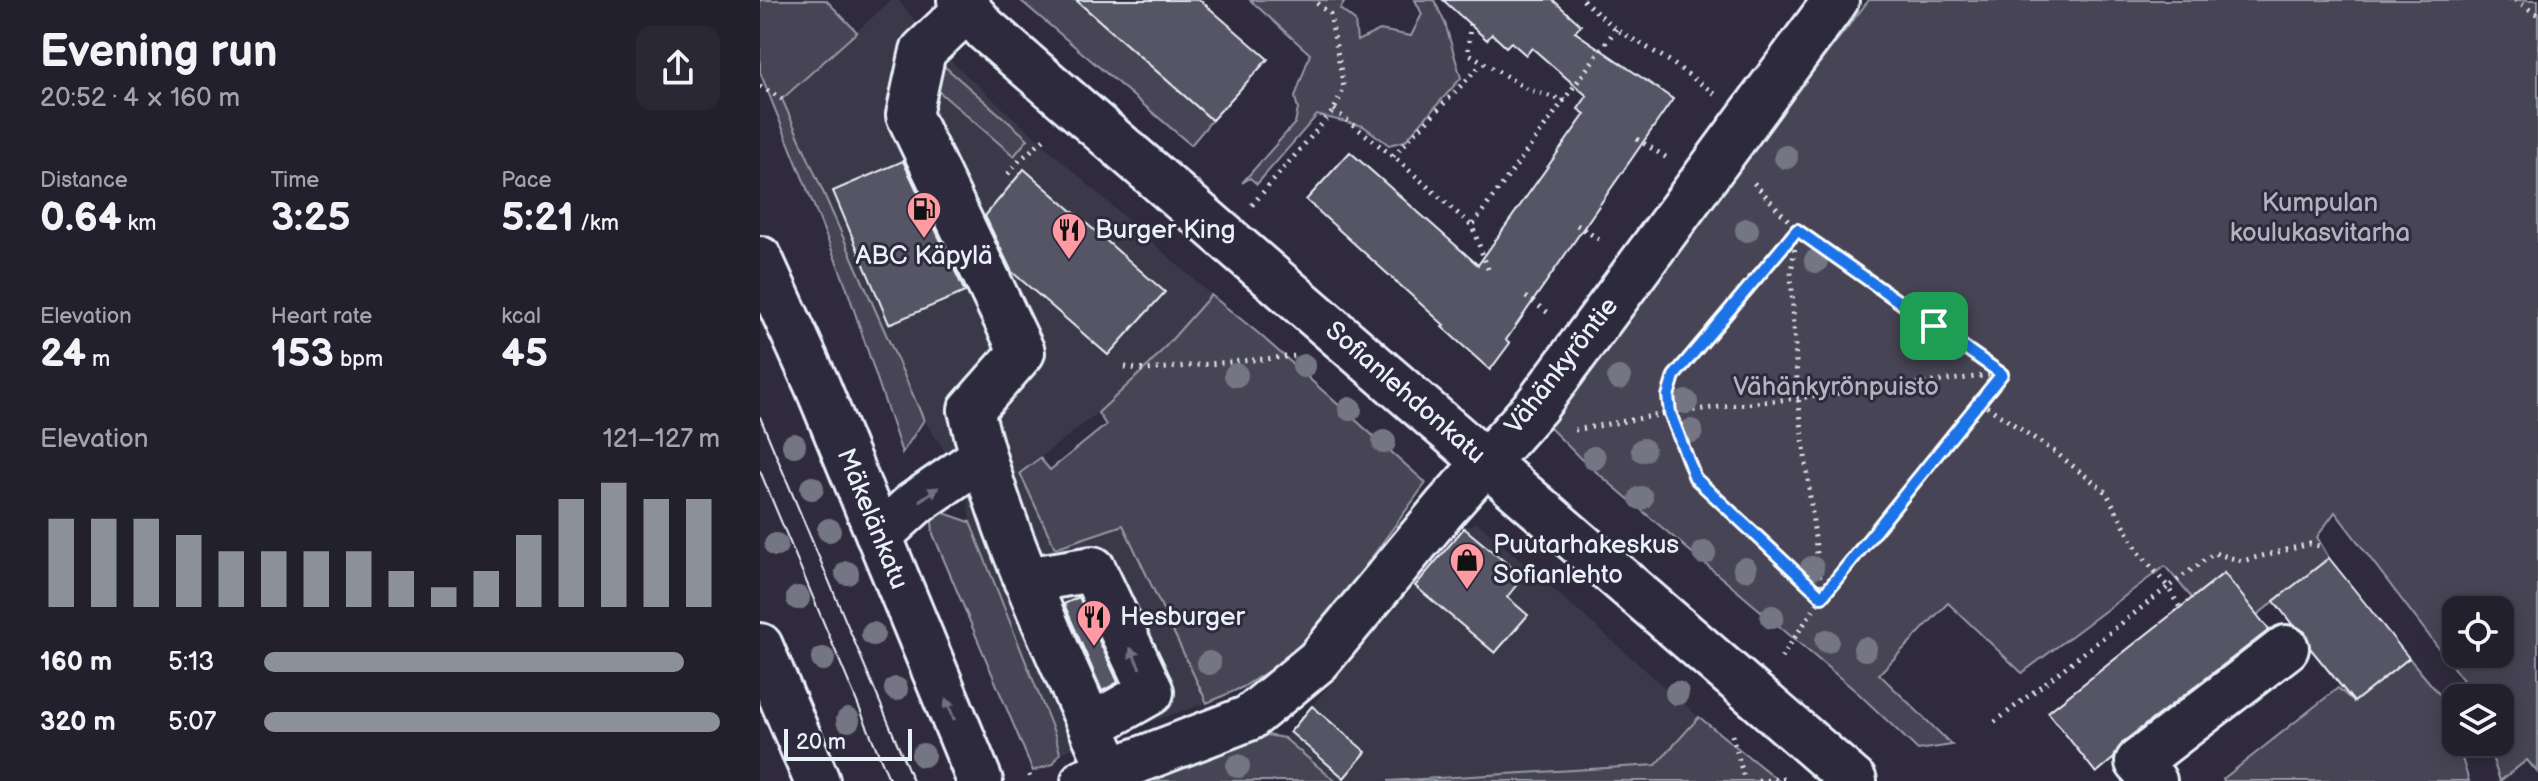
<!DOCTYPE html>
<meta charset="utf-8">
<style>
body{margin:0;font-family:"Balsamiq Sans",sans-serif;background:#2b2836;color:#f1f3f6;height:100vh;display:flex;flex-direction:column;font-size:30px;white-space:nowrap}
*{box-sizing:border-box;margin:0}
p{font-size:26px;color:#a3a3aa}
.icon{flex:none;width:44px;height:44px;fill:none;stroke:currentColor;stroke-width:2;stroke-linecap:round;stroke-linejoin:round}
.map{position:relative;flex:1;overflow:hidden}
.drawer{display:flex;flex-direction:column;background:#23202e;width:760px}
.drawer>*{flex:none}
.buttons{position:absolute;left:1682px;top:596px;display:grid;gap:16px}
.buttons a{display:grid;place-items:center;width:72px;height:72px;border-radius:16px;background:#23202e;box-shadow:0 4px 20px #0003,0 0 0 2px #403e4a;font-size:40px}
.scale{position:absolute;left:24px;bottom:20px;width:128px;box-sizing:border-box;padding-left:8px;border:4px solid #e8f1f8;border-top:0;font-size:22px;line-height:28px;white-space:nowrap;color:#e8f1f8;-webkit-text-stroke:6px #2f2a3d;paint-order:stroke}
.pin{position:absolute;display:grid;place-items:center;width:68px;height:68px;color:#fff;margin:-34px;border-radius:16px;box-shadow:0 4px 12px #0006}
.round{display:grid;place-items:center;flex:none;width:84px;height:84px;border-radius:16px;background:#2b2836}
.summary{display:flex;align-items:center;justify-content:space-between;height:136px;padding:0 40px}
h1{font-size:44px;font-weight:700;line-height:60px}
.metrics{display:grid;grid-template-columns:repeat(3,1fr);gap:12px;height:136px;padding:8px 40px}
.metrics div{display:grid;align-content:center}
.metrics b{font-size:40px;font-weight:700}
.metrics small{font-size:22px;font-weight:400}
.metrics p{font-size:22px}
.chart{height:224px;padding:16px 40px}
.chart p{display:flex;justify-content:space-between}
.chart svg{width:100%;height:144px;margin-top:8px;stroke:#8c9099;stroke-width:6}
ul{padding:0 40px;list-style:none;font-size:26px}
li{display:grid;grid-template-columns:128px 96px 1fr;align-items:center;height:60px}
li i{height:20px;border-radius:10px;background:#8c9099}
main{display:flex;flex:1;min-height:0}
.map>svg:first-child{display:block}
.built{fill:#3b3749}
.green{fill:#464455;stroke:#979aa6;stroke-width:2;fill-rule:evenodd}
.building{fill:#575565;stroke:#e8f1f8;stroke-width:2}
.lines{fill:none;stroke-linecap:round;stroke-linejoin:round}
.minor-casing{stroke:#e8f1f8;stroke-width:50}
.major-casing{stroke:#e8f1f8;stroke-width:50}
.path{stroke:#e8f1f8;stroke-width:5;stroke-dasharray:2 6;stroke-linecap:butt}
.minor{stroke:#2f2a3d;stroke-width:44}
.major{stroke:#2f2a3d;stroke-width:44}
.tram{stroke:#e8f1f8;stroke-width:2}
.tree{fill:#757684}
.oneway{fill:#70707e}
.route-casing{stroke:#fff;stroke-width:16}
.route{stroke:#1a73e8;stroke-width:10}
.labels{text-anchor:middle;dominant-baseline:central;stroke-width:6;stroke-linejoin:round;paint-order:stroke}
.park-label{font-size:26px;fill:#afb4bf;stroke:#2f2a3d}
.poi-label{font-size:26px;fill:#e8f1f8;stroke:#2f2a3d;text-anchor:start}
.street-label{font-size:26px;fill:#e8f1f8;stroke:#2f2a3d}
</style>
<main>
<section class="drawer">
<div class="summary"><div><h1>Evening run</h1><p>20:52 · 4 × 160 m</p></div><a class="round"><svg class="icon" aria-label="share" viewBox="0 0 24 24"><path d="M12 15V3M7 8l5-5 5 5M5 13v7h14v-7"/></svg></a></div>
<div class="metrics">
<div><p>Distance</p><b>0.64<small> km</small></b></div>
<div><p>Time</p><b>3:25</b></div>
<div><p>Pace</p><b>5:21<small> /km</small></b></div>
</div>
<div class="metrics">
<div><p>Elevation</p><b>24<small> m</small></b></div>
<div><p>Heart rate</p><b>153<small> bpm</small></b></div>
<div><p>kcal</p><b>45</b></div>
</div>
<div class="chart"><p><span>Elevation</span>121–127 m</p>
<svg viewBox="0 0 160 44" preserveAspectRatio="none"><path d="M5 44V17M15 44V17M25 44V17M35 44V22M45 44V27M55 44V27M65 44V27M75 44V27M85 44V33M95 44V38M105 44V33M115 44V22M125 44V11M135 44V6M145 44V11M155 44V11"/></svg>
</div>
<ul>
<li><b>160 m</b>5:13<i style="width:92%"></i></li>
<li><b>320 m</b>5:07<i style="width:100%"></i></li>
</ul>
</section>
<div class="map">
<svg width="1778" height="781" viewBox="0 0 1778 781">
<rect width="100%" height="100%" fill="#2f2a3d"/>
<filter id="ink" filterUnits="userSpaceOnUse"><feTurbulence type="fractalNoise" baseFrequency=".0125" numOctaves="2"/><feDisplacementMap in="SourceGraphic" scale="16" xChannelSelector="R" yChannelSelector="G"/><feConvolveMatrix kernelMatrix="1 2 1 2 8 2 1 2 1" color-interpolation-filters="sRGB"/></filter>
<g filter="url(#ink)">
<path class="built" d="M131,0h7l44,53 269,242 -60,68 -41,40 -89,70 102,52 84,178 -147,50 -90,-231 -5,-40 -41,-62 -142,-321z
M717,522l222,195 -43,48 -268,16h-53l-51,-43 180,-210z"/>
<path class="green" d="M0,0h66l31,32 -75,67 142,321 -22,33 -57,-170 -85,-211z
M260,0h56l136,120 -21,25z
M490,0h91l3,3 -4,6 15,12 2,20 23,-11 31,6 11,-22 -7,-14h19l11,23 16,55 -56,63 -16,4 -26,-19 -46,-11 -60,69 -7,-6 -8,5 53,-60 3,-14 -3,-12 15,-43z
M1109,0h669v773l-11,-13 -27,21 -13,-39h13v-44h-28l-4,-11 -133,-175 -18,25 12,21 -72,57 -33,-42 -32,25 -27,-32 -143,107 -74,-70 -69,71 73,71 -34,5 -60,-57 -277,-234 -35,-35 193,-258zM1696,610h44v44h-44z
M176,59l92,80 -14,17 -84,-72z
M451,295l47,38 168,150 -76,104 -60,70 -47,30 -36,16 -84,-178 -68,23 -35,-75 20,-15 10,12 56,-45 -8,-12 53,-50z
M175,510l35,12 85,213 5,18 -7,11 -20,7 -100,-237 -1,-13z
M1649,658l35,42 25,81h-245l-1,-2 115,-91 16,14z
M939,717l80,64h-391l268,-16z
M496,733l28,5 51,43h-181z"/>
<path class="building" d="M316,0h124l68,59 -56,61z
M683,0h110l28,25 -6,7 98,67 -167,241 4,3 -20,27 -48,-43 2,-2 -138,-125 44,-48 128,113 107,-151 -7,-5 9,-13 -55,-48 -6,7 -15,-13 -5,5 -14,-13 -5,6z
M143,161l62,131 -76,32 -56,-133z
M264,169l141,123 -57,63 -96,-83 -27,-56z
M704,528l59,49 -16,20 21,18 -33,38 -80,-67z
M1569,558l80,100 -55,44 -44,-54 -5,-16 -13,-8 -18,-23z
M1464,573l45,57 -146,112 -9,16 -18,15 -48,-61z
M319,597l39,85 -16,9 -38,-87z
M552,706l54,46 -22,26 -54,-46z"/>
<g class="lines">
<g class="minor-casing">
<path id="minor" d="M200,0l25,29 869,752
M206,10l-43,41 -14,64 113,237 -51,58c29,125 87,242 139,359
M119,536l35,-32 68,-47
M266,580l67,-11 58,123 -60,34
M324,781l165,-63 69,-57 127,-153 92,-103 299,-405
M1394,781l-16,-19 148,-114"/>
</g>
<g class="major-casing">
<path id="major" d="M0,259l57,126 163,396
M0,646l57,135"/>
</g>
<path class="path" d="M823,0l33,29 52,31 47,34
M1755,0l23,15
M710,24l-2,29 59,36 38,12
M0,86l22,13
M574,110l59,46 79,70
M877,139l30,19
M633,156l89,-92
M248,174l11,-13 26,-23
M994,183l43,47 205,144 -180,223 -43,64
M492,205l82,-95 10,-22 -14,-74 -17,-14
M817,225l26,17
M1037,230l-123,146 -6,20 2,17 25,65 127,119
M1037,233l-6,40 7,124 24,199
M728,269l-16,-43 144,-197
M766,297l25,18
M365,367l20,3 151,-14
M1220,402l75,50 51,40 32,59 30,36 46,-34 28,8 68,-17 14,3
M815,430l95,-17 331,-39
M1235,722l173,-135 12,21
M972,735l13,46
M269,775l2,6
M998,781l27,-2"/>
<use href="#minor" class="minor"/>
<use href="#major" class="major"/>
<path class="tram" d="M0,417l153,364
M0,471l130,310"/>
</g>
<g class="tree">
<circle cx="1026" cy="157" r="12"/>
<circle cx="987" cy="230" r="12"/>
<circle cx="1056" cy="261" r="12"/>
<circle cx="544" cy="366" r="12"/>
<circle cx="476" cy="375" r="12"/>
<circle cx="859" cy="378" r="12"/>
<circle cx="926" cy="402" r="12"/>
<circle cx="590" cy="409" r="12"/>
<circle cx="931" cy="431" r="12"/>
<circle cx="624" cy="442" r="12"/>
<circle cx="34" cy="445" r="12"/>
<circle cx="883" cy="450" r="12"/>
<circle cx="834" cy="458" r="12"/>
<circle cx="52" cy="488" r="12"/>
<circle cx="881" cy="498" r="12"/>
<circle cx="69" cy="530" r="12"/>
<circle cx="16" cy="545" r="12"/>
<circle cx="944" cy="553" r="12"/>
<circle cx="1052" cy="568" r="12"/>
<circle cx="985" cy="569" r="12"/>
<circle cx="87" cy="573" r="12"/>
<circle cx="38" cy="598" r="12"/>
<circle cx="1012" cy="617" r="12"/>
<circle cx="113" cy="634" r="12"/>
<circle cx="1067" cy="641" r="12"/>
<circle cx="1105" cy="649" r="12"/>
<circle cx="63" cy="659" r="12"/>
<circle cx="449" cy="663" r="12"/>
<circle cx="136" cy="689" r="12"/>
<circle cx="917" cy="693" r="12"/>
<circle cx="88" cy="720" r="12"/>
<circle cx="163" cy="755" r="12"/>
<circle cx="478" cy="766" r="12"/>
</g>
<defs><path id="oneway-solid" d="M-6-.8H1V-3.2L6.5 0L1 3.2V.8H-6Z" transform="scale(2)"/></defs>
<g class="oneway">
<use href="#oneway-solid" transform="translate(169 494) rotate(-35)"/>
<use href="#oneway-solid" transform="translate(375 658) rotate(-115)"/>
<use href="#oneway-solid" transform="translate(190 709) rotate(-112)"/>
</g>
</g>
<g class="lines" filter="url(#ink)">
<g class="route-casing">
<path id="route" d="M1037,230l205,144 -180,223 -127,-119 -25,-65 -2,-17 6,-20z"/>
</g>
<use href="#route" class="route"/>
</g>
<defs>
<g id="fuel-pin" transform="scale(1.8)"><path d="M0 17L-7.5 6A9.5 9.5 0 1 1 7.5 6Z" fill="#ff9aa2" stroke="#2f2a3d"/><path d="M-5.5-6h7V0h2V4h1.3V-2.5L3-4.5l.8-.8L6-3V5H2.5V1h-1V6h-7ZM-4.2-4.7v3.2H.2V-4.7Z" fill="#111"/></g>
<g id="restaurant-pin" transform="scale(1.8)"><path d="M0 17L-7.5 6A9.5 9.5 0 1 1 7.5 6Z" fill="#ff9aa2" stroke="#2f2a3d"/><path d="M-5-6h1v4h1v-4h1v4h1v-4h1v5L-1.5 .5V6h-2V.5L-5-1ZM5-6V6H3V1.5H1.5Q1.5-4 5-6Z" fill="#111"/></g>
<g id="shop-pin" transform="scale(1.8)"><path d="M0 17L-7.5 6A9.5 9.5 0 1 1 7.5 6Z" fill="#ff9aa2" stroke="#2f2a3d"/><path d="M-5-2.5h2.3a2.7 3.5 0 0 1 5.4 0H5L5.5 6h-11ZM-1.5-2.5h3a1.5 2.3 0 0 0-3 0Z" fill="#111"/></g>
</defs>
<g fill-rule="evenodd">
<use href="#fuel-pin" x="164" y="209"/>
<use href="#restaurant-pin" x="309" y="230"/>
<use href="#shop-pin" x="707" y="560"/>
<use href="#restaurant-pin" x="334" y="617"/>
</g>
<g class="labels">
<g class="park-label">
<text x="1560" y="203">Kumpulan<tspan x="1560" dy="30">koulukasvitarha</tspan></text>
<text x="1076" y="387">Vähänkyrönpuisto</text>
</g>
<g class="poi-label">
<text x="335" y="230">Burger King</text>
<text x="164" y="256" text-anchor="middle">ABC Käpylä</text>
<text x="733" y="545">Puutarhakeskus<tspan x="733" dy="30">Sofianlehto</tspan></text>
<text x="360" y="617">Hesburger</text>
</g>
<g class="street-label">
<text transform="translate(802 366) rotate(-52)">Vähänkyröntie</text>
<text transform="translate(645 393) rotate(41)">Sofianlehdonkatu</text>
<text transform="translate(112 519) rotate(68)">Mäkelänkatu</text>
</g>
</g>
</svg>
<div class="buttons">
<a><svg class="icon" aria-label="locate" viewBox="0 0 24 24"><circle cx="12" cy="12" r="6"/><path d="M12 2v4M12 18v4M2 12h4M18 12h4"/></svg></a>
<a><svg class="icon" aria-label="layers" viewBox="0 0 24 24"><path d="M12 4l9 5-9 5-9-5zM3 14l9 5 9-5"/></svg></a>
</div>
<div class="scale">20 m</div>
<div class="pin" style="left:1174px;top:326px;background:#1e9e55"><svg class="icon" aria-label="arrive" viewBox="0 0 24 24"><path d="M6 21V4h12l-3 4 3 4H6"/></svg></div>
</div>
</main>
